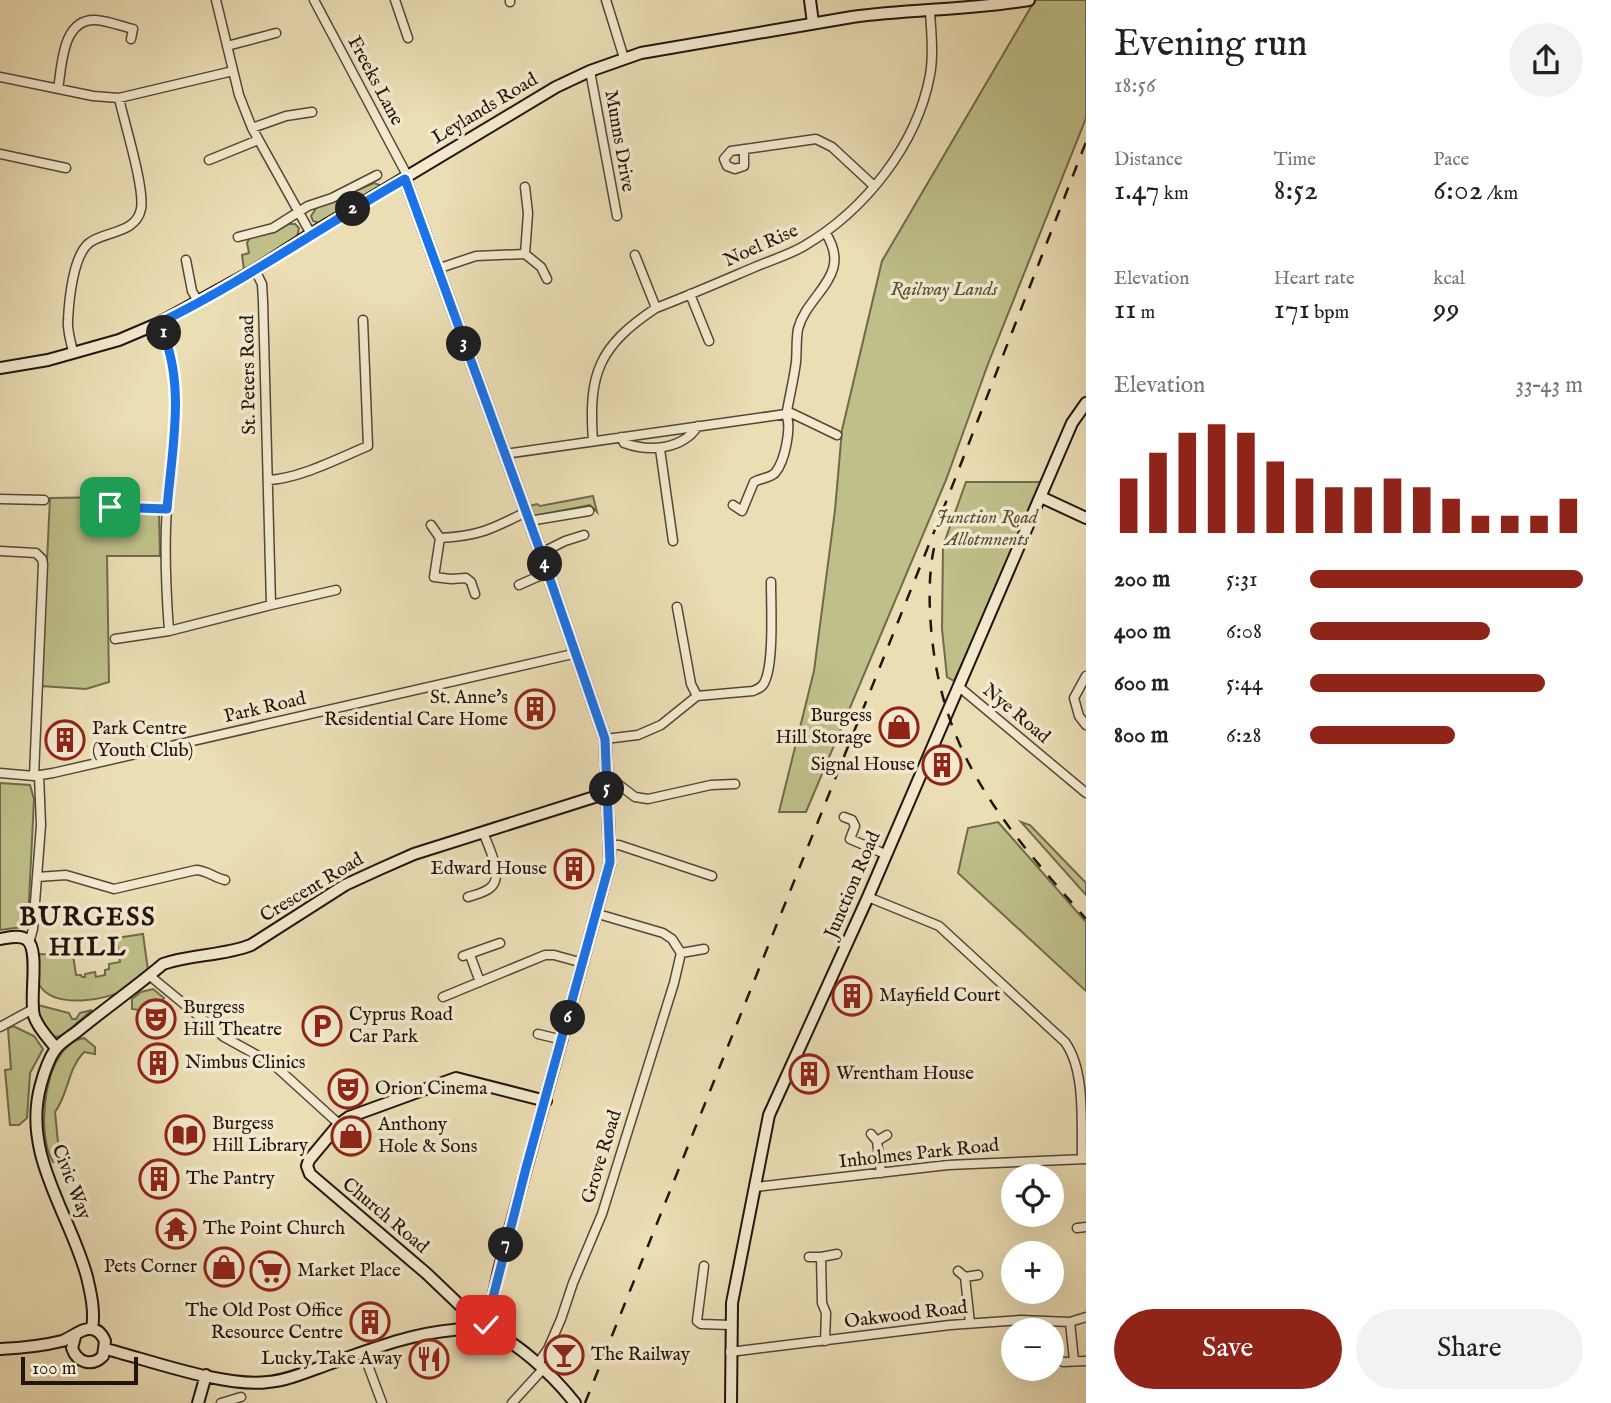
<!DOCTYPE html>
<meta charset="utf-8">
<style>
body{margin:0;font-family:"IM FELL English",serif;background:#f2f2f2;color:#222;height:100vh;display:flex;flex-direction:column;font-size:26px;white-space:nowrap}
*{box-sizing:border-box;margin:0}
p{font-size:23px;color:#767676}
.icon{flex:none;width:38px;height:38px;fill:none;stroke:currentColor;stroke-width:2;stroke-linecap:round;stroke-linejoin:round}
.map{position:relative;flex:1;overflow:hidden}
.side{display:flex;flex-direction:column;background:#fff;width:525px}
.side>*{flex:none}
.tools{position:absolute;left:1001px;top:1164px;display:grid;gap:14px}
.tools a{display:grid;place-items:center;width:63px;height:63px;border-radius:50%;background:#fff;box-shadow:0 7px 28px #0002;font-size:35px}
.scale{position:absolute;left:21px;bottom:18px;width:117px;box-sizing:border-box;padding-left:7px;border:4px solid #22150e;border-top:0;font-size:19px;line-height:24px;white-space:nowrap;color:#22150e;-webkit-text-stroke:5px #f2e9ce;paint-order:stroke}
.pin{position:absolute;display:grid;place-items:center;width:60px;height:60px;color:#fff;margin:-30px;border-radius:14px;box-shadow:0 4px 10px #0006}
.km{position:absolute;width:35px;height:35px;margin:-18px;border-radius:50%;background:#222;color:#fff;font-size:19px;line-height:35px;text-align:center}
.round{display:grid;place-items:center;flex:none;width:74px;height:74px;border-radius:37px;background:#f2f2f2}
.summary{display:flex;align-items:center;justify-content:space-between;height:119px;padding:0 28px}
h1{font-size:38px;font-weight:600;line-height:52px}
.stats{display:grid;grid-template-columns:repeat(3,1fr);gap:10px;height:119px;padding:7px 28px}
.stats div{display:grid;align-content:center}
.stats b{font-size:30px;font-weight:600}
.stats small{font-size:19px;font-weight:400}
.stats p{font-size:19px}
.chart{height:196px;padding:14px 28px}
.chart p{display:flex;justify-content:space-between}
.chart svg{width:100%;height:126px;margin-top:7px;stroke:#8f2418;stroke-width:6}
.cta{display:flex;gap:14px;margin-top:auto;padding:14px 28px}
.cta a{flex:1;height:80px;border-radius:42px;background:#8f2418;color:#fff;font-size:28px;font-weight:600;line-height:80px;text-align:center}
.cta a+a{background:#f2f2f2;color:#222}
ul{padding:0 28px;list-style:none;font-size:23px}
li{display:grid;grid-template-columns:112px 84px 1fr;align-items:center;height:52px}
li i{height:18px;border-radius:9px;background:#8f2418}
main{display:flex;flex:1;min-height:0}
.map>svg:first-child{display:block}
.green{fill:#bebf89;stroke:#706a4c;stroke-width:2}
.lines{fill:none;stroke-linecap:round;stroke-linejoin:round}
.street-casing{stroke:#544738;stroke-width:11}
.secondary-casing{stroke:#22150e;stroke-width:14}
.street{stroke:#f2e9ce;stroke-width:8}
.secondary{stroke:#f2e9ce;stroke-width:10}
.rail{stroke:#22150e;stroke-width:2.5;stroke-dasharray:12 12;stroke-linecap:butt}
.route-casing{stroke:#fff;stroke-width:14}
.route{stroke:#1a73e8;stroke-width:9}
.labels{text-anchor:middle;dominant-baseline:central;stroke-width:7;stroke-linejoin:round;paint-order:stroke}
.street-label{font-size:19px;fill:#22150e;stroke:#f2e9ce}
.park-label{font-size:19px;font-style:italic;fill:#595039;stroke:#f2e9ce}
.poi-label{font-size:19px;fill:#22150e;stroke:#f2e9ce;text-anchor:start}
.district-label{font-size:26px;font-weight:bold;letter-spacing:2px;fill:#22150e;stroke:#f2e9ce}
</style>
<main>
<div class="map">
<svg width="1086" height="1403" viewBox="0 0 1086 1403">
<rect width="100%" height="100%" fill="#ebddb4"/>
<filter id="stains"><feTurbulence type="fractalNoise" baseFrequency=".00286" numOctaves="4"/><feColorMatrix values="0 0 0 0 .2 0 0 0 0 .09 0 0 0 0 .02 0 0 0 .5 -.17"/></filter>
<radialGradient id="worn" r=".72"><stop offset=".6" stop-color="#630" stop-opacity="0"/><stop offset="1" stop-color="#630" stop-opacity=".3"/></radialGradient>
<path class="green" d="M1035,0h51v118l-98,246 -42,116 -140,332h-27l35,-141 21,-161 7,-80 40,-169z
M374,183l8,3 -63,37 -6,-2 -2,-5 6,-9z
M289,224h6l4,4 -2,9 -53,33 -2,-15 7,-2 -2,-10 3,-6 25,-5z
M966,482h77l-14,37 -75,162 -7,-4 -5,-48 1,-83z
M593,496l4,16 -7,-7 -56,11 -4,-10 7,-2 3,2z
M110,497l1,16 48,1 1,42h-53l2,126 -23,7 -45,-3 9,-188z
M0,783l30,2 4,14 -6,122 -6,6 -22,3z
M998,822l88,100v69l-128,-118 10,-45z
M1021,822l9,3 56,58v12z
M143,934l5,36c-7,6 -14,13 -21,18 -19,13 -72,21 -87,-2 -6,-8 -2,-23 -2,-32l35,1 3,20h5l1,2h3v-3l10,-2 1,5 9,-2v-5l4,-1v-5l11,-2 -4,-24z
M153,989l11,9 -13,14 -19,-3v-10l9,-7z
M38,1005l31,8 3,6h4l4,-6 12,-3 -30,26 -10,1 -12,-16z
M13,1026l21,10 9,13 -13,24 -3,45 -8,7h-9l-5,-55 6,-1 -3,-40z
M84,1038l11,9v7l-11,-2c-17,18 -15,41 -29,60l4,40 -2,9 -4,1c-18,-29 -9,-118 31,-124z"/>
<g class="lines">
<g class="street-casing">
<path id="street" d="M216,0l23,95 13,33 59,106
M314,0l94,177
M395,0l13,38
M510,0v2
M606,0l18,58
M227,46l49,-13
M590,71l27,145
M0,77l93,19 26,2 114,-27
M58,89c4,-23 4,-71 38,-69 12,1 25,6 37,9l-2,10
M252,128l34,-12 26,-4
M744,149v17l-9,3 -8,-3 -3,-7 7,-8 85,-12 16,8 42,39
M0,154l66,14
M209,160l49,-20
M525,187l3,26 -3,41
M238,237l35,-9 35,-22 24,-8 45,-23
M635,255l21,53
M186,260l6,31 7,12
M437,269l39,-13 49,-2 16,13 6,12
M255,270l7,14 1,17 8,304 65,-15
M690,294l19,47
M159,323c28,60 11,122 8,185 -3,41 -1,82 2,123
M73,352c-2,-10 -6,-21 -5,-32 1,-20 5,-64 21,-77 15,-12 47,-9 52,-34 4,-21 -17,-87 -22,-111
M787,411c3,-17 7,-33 9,-49 1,-10 0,-22 2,-33 10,-37 56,-53 27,-97
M787,411l50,24
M621,437l3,6c25,9 58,7 74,-17
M593,441c-5,-68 6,-95 63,-133 34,-13 66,-27 99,-41 16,-7 34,-12 49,-21 61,-36 113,-101 126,-171 4,-21 1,-44 0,-64
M660,449l13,92
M505,454l281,-40 1,-3
M268,480c31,-1 71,-22 100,-34l-5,-126
M0,499l44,1
M733,505l9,6 12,-29c7,-4 16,-4 21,-9 10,-12 17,-46 11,-59
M110,507l57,2
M529,521l60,-10
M431,525l9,13
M0,551l36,2 6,6 1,5 -9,212
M541,553l24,-12 19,-6
M533,565l4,12 11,-4
M519,585l18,-8
M475,594l-4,-12 -5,-4 -15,1 -17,-2 6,-39c39,-2 52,-9 86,-26
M677,607l14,77 6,12
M115,639l54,-8 102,-26
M1086,676l-12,22 5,18 7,9
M958,686l128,107
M605,739l33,-4 23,-10 36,-29 56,-5c5,-2 10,-4 12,-10 9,-19 6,-76 6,-99
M0,773l34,3 19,-3 524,-120
M606,781l12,3 17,13 13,2 63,-14 24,-1
M844,817l8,3 3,6 -5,13 35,15
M609,845h10l93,31
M37,877l29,-2 48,14 82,-19c10,0 19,8 29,10
M468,897c6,-2 16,-4 22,-9 15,-11 -2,-42 -7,-56
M868,897l71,29 126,116c21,29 16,82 17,117
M29,943l4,-14 8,-104 -2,-50
M681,953l23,-4
M470,955l10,27
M463,956l37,-13
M150,976l74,61 49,27 66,60
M443,997l102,-42h9l29,8
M0,1027l33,-18
M538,1034l25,6
M871,1134l6,7 4,32
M877,1141l10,-6
M756,1187l192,-22 138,-6
M1077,1228l9,-1
M809,1257h12l16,-3
M821,1257l1,46 4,10 -1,28
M704,1266l-7,55 4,3 29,1
M958,1271l7,6 5,46
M965,1277l13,-2
M1070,1322l4,39
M363,1352l19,51
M730,1352l220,-27 71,-5 49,2 16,-5
M1063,1362l22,-1
M538,1363l10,-14 13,-30 12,-36 29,-69 72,-231 7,-30 -9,-14 -9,-6 -65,-19
M221,1403l20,-6
M512,1403l31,-34"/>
</g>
<g class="secondary-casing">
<path id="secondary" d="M810,0l3,23
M405,179l136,374 64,186 5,123 -84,307 -27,101 -11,52 -7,7
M0,368l48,-8 71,-20 40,-17 96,-53 56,-36 245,-147 34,-16 51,-18 211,-36c59,-8 118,-7 177,-17
M1041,497l45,21
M0,939c8,-1 20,-5 27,1 13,10 2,58 7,76 4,12 14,22 22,32
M92,1329c3,-18 -1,-35 -5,-52 -17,-64 -66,-123 -46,-193 3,-11 7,-24 14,-34 5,-8 17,-14 24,-20 28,-23 57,-43 84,-66 29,-10 60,-8 88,-19l94,-60 35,-16 34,-15 193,-61
M481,1329l-12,-15 -43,-41 -116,-99 -3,-8 2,-6 30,-36 10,-7 107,-39 90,23
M0,1349c21,-1 42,-3 62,-8 9,-3 17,-11 26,-12 9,-1 14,5 17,12l-2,15c-11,11 -26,7 -31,-8l3,-11
M106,1349c43,11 120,39 162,33 21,-2 41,-11 61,-18 41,-14 80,-30 124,-34 8,-1 18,-3 26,-1 32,4 77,50 96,74
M198,1403l8,-28
M731,1403l1,-100 37,-188 99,-218 204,-474 14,-20"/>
</g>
<use href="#street" class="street"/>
<use href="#secondary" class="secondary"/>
<path class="rail" d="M934,548c-6,28 -5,61 -2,90 13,123 76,192 154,281
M585,1403l363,-906 138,-355"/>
</g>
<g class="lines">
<g class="route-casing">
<path id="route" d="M110,507l57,2c5,-63 20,-127 -8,-186 86,-42 163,-97 246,-144l136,374 64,186 5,123 -84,306 -40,157"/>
</g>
<use href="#route" class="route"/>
</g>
<defs>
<g id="building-ring" transform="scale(2.0125)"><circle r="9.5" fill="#f2e9ce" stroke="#8f2418" stroke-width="1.5"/><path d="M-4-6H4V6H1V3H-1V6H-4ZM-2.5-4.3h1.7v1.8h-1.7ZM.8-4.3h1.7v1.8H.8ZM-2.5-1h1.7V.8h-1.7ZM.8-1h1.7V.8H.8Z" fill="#8f2418"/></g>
<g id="shop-ring" transform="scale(2.0125)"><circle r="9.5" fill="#f2e9ce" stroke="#8f2418" stroke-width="1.5"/><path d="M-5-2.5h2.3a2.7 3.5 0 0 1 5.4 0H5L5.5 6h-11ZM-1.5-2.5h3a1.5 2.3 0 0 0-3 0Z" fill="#8f2418"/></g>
<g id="theatre-ring" transform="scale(2.0125)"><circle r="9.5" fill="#f2e9ce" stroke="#8f2418" stroke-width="1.5"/><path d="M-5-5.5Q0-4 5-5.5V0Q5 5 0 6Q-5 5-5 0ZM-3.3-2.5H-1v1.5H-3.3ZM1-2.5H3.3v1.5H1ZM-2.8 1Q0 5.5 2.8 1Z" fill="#8f2418"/></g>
<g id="parking-ring" transform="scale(2.0125)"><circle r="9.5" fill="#f2e9ce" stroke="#8f2418" stroke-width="1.5"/><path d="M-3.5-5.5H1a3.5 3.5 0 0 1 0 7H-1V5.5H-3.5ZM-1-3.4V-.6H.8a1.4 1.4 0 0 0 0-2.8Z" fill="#8f2418"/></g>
<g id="library-ring" transform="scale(2.0125)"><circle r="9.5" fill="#f2e9ce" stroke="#8f2418" stroke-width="1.5"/><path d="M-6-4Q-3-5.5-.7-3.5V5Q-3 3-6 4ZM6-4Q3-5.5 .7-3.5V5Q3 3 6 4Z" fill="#8f2418"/></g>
<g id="temple-ring" transform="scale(2.0125)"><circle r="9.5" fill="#f2e9ce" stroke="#8f2418" stroke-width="1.5"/><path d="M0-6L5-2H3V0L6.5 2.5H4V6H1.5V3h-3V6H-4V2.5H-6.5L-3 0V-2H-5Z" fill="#8f2418"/></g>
<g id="supermarket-ring" transform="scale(2.0125)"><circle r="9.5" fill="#f2e9ce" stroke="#8f2418" stroke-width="1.5"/><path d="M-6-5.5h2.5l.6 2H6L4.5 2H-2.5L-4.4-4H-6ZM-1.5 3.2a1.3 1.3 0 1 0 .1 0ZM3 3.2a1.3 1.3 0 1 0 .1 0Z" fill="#8f2418"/></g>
<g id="bar-ring" transform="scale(2.0125)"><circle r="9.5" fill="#f2e9ce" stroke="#8f2418" stroke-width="1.5"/><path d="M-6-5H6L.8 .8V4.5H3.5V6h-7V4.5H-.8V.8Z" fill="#8f2418"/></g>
<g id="restaurant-ring" transform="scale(2.0125)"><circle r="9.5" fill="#f2e9ce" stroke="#8f2418" stroke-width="1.5"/><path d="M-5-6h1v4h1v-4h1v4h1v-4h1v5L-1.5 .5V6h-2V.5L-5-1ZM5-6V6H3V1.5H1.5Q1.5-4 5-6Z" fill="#8f2418"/></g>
</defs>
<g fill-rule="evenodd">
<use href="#building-ring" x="535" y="709"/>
<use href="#shop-ring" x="899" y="727"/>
<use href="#building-ring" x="65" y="740"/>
<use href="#building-ring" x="942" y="765"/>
<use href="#building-ring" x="574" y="869"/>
<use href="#building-ring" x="852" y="996"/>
<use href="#theatre-ring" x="156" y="1019"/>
<use href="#parking-ring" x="322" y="1026"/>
<use href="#building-ring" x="158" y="1063"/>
<use href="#building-ring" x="809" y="1074"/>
<use href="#theatre-ring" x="348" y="1089"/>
<use href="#library-ring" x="185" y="1135"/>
<use href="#shop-ring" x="351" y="1136"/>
<use href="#building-ring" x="159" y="1179"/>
<use href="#temple-ring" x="176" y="1229"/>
<use href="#shop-ring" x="224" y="1267"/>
<use href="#supermarket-ring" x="270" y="1271"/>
<use href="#building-ring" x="370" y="1322"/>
<use href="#bar-ring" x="564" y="1355"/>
<use href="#restaurant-ring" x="429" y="1359"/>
</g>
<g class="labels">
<g class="street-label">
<text transform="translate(375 81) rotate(62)">Freeks Lane</text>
<text transform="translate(485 109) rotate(-31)">Leylands Road</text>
<text transform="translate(619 141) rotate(80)">Munns Drive</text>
<text transform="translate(761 246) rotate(-24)">Noel Rise</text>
<text transform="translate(249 375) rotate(-91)">St. Peters Road</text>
<text transform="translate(265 708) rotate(-13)">Park Road</text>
<text transform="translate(1016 714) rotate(40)">Nye Road</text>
<text transform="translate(853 885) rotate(-67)">Junction Road</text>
<text transform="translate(312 888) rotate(-31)">Crescent Road</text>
<text transform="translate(919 1154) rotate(-6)">Inholmes Park Road</text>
<text transform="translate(602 1157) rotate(-73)">Grove Road</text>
<text transform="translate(71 1182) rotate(69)">Civic Way</text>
<text transform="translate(385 1216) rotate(40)">Church Road</text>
<text transform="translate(906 1315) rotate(-7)">Oakwood Road</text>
</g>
<g class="park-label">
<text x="944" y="290">Railway Lands</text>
<text x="987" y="518">Junction Road<tspan x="987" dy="22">Allotmnents</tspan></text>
</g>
<g class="poi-label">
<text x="508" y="698" text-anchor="end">St. Anne's<tspan x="508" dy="22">Residential Care Home</tspan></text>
<text x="872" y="716" text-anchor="end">Burgess<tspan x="872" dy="22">Hill Storage</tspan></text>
<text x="92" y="729">Park Centre<tspan x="92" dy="22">(Youth Club)</tspan></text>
<text x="915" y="765" text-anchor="end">Signal House</text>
<text x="547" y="869" text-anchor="end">Edward House</text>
<text x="879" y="996">Mayfield Court</text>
<text x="183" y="1008">Burgess<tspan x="183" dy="22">Hill Theatre</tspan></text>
<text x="349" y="1015">Cyprus Road<tspan x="349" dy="22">Car Park</tspan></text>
<text x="185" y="1063">Nimbus Clinics</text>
<text x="836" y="1074">Wrentham House</text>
<text x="375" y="1089">Orion Cinema</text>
<text x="212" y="1124">Burgess<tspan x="212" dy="22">Hill Library</tspan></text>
<text x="378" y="1125">Anthony<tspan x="378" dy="22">Hole &amp; Sons</tspan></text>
<text x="186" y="1179">The Pantry</text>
<text x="203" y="1229">The Point Church</text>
<text x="197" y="1267" text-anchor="end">Pets Corner</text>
<text x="297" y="1271">Market Place</text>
<text x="343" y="1311" text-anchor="end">The Old Post Office<tspan x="343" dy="22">Resource Centre</tspan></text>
<text x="591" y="1355">The Railway</text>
<text x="402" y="1359" text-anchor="end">Lucky Take Away</text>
</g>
<g class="district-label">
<text x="88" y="917">BURGESS<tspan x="88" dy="30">HILL</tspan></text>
</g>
</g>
<rect width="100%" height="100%" filter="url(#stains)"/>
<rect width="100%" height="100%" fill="url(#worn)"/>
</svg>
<div class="tools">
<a><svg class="icon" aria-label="locate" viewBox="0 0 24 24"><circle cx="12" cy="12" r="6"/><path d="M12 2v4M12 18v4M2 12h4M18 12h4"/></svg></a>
<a>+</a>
<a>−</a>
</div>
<div class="scale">100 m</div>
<div class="pin" style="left:110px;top:507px;background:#1e9e55"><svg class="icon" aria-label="arrive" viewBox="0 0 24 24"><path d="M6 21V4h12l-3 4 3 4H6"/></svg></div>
<div class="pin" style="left:486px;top:1325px;background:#d93025"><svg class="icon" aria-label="check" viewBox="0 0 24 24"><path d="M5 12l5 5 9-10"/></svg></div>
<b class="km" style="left:164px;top:333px">1</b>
<b class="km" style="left:353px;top:209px">2</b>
<b class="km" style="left:464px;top:344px">3</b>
<b class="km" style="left:545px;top:564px">4</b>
<b class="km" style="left:607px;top:789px">5</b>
<b class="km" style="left:568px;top:1018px">6</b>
<b class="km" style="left:506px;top:1245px">7</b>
</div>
<section class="side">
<div class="summary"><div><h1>Evening run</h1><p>18:56</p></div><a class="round"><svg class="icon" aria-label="share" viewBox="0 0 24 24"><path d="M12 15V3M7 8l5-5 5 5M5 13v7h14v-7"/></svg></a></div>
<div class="stats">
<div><p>Distance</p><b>1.47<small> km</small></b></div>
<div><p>Time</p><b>8:52</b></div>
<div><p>Pace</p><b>6:02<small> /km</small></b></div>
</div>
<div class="stats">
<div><p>Elevation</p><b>11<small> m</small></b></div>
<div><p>Heart rate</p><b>171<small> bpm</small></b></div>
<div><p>kcal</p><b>99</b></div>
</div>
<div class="chart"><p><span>Elevation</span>33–43 m</p>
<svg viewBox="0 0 160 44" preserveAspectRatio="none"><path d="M5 44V25M15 44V16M25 44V9M35 44V6M45 44V9M55 44V19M65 44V25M75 44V28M85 44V28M95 44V25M105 44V28M115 44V32M125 44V38M135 44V38M145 44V38M155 44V32"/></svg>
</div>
<ul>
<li><b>200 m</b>5:31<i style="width:100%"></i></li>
<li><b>400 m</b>6:08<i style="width:66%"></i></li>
<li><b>600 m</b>5:44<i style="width:86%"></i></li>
<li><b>800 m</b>6:28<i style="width:53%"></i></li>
</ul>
<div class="cta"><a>Save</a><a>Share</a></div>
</section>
</main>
